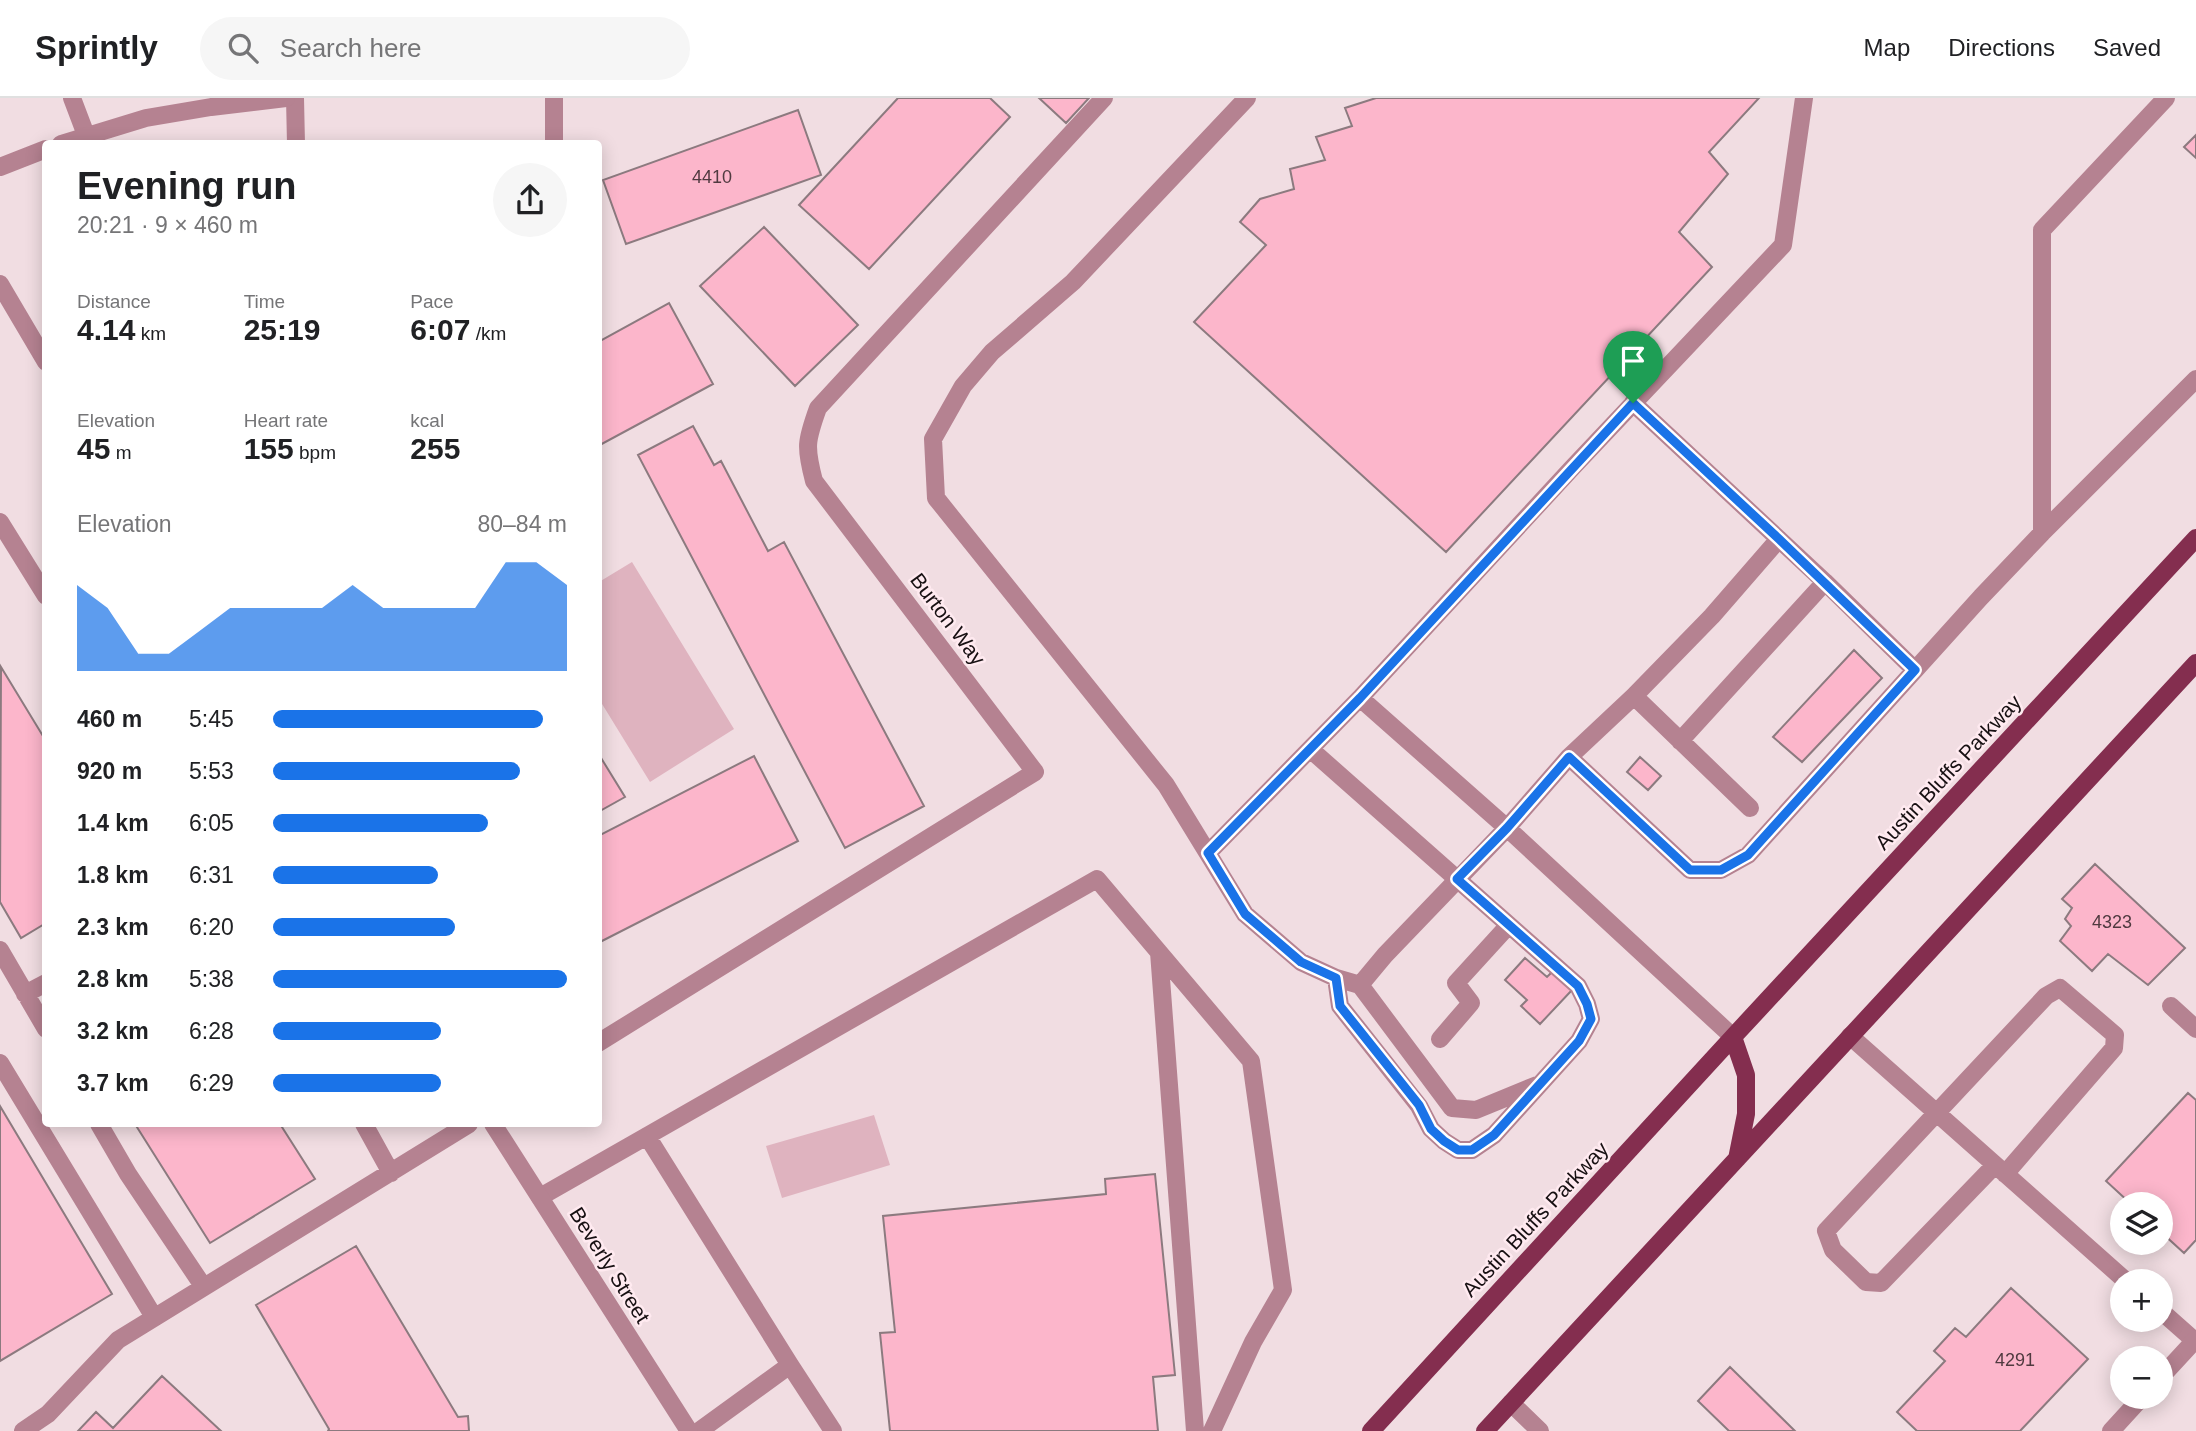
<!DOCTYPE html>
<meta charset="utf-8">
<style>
body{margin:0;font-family:Helvetica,sans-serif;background:#f6f6f6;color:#202124;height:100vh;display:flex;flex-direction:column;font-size:26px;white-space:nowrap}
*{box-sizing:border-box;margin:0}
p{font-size:23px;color:#757577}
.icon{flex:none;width:38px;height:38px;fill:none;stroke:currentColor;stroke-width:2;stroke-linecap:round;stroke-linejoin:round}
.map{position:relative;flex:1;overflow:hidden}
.details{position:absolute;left:42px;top:42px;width:560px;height:987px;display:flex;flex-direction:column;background:#fff;border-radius:7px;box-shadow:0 4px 18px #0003}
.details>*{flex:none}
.fabs{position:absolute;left:2110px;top:1094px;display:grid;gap:14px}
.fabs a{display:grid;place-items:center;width:63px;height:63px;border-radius:50%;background:#fff;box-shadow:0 4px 18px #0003;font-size:35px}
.pin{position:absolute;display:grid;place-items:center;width:60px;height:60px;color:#fff;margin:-72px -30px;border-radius:50% 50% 50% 0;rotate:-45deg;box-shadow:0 0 7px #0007}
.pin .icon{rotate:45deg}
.round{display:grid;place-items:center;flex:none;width:74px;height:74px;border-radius:37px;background:#f6f6f6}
.head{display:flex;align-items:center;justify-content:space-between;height:119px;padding:0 35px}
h1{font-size:38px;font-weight:600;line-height:52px}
.metrics{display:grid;grid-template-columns:repeat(3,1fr);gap:10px;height:119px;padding:7px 35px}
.metrics div{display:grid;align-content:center}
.metrics b{font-size:30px;font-weight:600}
.metrics small{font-size:19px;font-weight:400}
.metrics p{font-size:19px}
.chart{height:196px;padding:14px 35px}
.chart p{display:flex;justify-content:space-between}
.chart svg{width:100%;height:126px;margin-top:7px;fill:#1a73e8;opacity:.7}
ul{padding:0 35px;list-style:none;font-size:23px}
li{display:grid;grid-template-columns:112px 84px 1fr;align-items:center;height:52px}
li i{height:18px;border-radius:9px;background:#1a73e8}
header{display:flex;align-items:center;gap:42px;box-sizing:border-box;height:98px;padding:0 35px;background:#fff;border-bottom:2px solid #e0e0e0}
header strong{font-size:33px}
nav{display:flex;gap:38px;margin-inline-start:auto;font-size:24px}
.search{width:490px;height:63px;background:#f6f6f6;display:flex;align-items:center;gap:18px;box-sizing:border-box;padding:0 24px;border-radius:38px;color:#757577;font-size:26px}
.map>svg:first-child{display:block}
.green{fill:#dfb3bf}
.building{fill:#fcb6cb;stroke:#8c7a7f;stroke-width:2}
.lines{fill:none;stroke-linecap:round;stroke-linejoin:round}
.service{stroke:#b58291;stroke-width:18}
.minor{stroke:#b58291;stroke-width:18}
.tertiary{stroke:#b58291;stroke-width:18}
.primary{stroke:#842e4f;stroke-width:18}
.route-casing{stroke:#fff;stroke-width:14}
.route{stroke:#1a73e8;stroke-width:9}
.labels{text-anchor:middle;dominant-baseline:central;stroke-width:5;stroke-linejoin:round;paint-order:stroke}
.number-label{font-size:18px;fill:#503a40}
.street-label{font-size:21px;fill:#171012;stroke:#ffeaf0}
</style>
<header>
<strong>Sprintly</strong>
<div class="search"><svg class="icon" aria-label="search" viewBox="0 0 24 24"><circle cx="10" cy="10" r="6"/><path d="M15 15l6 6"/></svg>Search here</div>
<nav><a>Map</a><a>Directions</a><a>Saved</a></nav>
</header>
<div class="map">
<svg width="2196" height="1333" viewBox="0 0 2196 1333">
<rect width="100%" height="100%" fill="#f1dde2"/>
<path class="green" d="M632,464l102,167 -84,53 -51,-83v-117z
M874,1017l16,50 -108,33 -16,-52z"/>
<path class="building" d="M898,0h92l20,19 -141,152 -70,-64z
M1039,0h50l-23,25z
M1376,0h383l-50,54 19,22 -49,58 33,35 -266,285 -252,-230 72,-77 -26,-23 20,-23 34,-10 -4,-20 35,-9 -9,-23 36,-11 -7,-18z
M798,12l23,65 -195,69 -23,-64z
M2196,37v23l-12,-11z
M764,129l94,98 -63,61 -95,-100z
M669,205l44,81 -115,62v-104z
M693,328l21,39 7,-4 47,90 16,-9 140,264 -79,42 -207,-393z
M1854,552l28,28 -80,84 -29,-25z
M1,569l45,74v182l-25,15 -21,-36z
M598,655l27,44 -27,15z
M754,658l44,85 -200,102v-107z
M1640,659l21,19 -13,14 -21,-18z
M2095,766l90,84 -37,37 -40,-31 -16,17 -32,-30 11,-15 -6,-7 7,-11 -10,-9z
M1525,860l22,19 5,-5 20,18 -32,34 -19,-18 6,-6 -22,-20z
M2188,995l8,7v140l-12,13 -23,-21v-28h-30l-25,-23z
M0,1008l112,188 -112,67z
M135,1026h145l35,55 -105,64z
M1155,1076l20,201 -22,2 5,54h-268l-10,-98 15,-1 -12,-116 223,-22 -1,-15z
M356,1148l102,171 10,-1 1,15h-141l1,-2 -73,-124z
M2011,1190l77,71 -68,72h-103l-20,-19 48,-51 -11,-10 21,-23 11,9z
M1730,1269l65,64h-66l-31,-30z
M162,1278l59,55h-143l18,-19 17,16z"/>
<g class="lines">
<path class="service" d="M72,0l14,37
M295,0l1,46
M554,0v46
M1247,0l-174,184 -81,70 -29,34 -30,53 3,59 230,287 79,129 56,48 35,16 24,7 92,123 24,2 61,-25
M1633,305l192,179 90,88
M0,424l46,74
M2042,435l154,-154
M1634,598l116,112
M1680,643l145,-159
M1310,651l268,237 9,18 4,15 -12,22 -85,94 -22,15h-14l-14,-9 -13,-12 -12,-23 -79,-100 -4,-28
M1569,659l121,113h31l27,-15 233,-258 61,-64v-303l124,-132
M1208,755l152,-155
M0,852l46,79
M1159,854l36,479
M1360,887l25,-30 122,-127 62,-71 65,-61 78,-80 67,-77
M25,896l21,-11
M2171,908l25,23
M1850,938l276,245
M1733,939l-226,-209 -147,-130 212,-230 211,-223 21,-147
M1440,941l31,-36 -15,-20 52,-57
M0,965l154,254
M99,1026l29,50 75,112
M364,1026l27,49
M1995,1067l-114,118 -15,-1 -33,-32 -7,-19 220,-235 14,-8 55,47 -1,13 -109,126
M540,1099l107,-61
M2161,1213l34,30
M1511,1305l29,28
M23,1333l25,-17 70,-74 351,-216
M699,1333l91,-66
M833,1333l-43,-66 -143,-229 450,-257 154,182 32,229 -30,52 -41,89"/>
<path class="minor" d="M0,186l46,78
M598,945l437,-271 -221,-291c-9,-34 -8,-40 4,-73l286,-310
M493,1026l196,307
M2161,1279l35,-38
M2111,1333l32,-35"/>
<path class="tertiary" d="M61,46l85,-26 65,-11 75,-9
M0,69l46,-18"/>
<path class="primary" d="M1733,939l13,38v39l-9,45
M1371,1333l362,-394 463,-499
M1485,1333l711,-768"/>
</g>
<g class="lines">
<g class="route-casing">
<path id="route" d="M1633,305l146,136 136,131 -167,185 -27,15h-31l-121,-113 -62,71 -50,51 121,107 9,18 4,15 -12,22 -85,94 -22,15h-14l-14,-9 -13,-12 -12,-24 -79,-99 -4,-28 -35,-16 -56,-48 -37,-61 152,-155z"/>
</g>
<use href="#route" class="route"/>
</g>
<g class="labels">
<g class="number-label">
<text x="712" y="79">4410</text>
<text x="2112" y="824">4323</text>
<text x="2015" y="1262">4291</text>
</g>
<g class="street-label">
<text transform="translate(948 521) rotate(53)">Burton Way</text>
<text transform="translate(1948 674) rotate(-47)">Austin Bluffs Parkway</text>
<text transform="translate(1535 1121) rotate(-47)">Austin Bluffs Parkway</text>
<text transform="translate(610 1167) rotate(58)">Beverly Street</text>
</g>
</g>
</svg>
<div class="fabs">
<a><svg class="icon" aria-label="layers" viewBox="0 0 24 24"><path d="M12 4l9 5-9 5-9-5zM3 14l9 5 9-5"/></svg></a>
<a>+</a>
<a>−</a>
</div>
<div class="pin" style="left:1633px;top:305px;background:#1e9e55"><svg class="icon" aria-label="arrive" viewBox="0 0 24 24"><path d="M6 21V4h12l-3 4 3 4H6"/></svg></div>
<section class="details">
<div class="head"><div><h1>Evening run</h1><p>20:21 · 9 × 460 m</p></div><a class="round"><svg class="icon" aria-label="share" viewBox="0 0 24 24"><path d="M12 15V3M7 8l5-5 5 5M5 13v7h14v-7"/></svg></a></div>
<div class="metrics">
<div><p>Distance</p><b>4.14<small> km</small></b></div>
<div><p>Time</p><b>25:19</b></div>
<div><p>Pace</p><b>6:07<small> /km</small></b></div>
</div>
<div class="metrics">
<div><p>Elevation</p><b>45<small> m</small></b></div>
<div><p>Heart rate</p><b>155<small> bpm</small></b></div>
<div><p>kcal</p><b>255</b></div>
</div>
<div class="chart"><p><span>Elevation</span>80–84 m</p>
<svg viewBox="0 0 160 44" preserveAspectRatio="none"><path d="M0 44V14L10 22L20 38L30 38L40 30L50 22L60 22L70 22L80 22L90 14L100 22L110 22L120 22L130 22L140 6L150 6L160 14V44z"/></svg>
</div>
<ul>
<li><b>460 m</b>5:45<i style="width:92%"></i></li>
<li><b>920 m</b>5:53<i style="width:84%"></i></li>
<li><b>1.4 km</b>6:05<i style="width:73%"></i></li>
<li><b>1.8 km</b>6:31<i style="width:56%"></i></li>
<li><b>2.3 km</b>6:20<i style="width:62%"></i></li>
<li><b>2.8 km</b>5:38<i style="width:100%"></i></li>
<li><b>3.2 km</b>6:28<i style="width:57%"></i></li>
<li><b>3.7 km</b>6:29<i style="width:57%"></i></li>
</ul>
</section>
</div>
